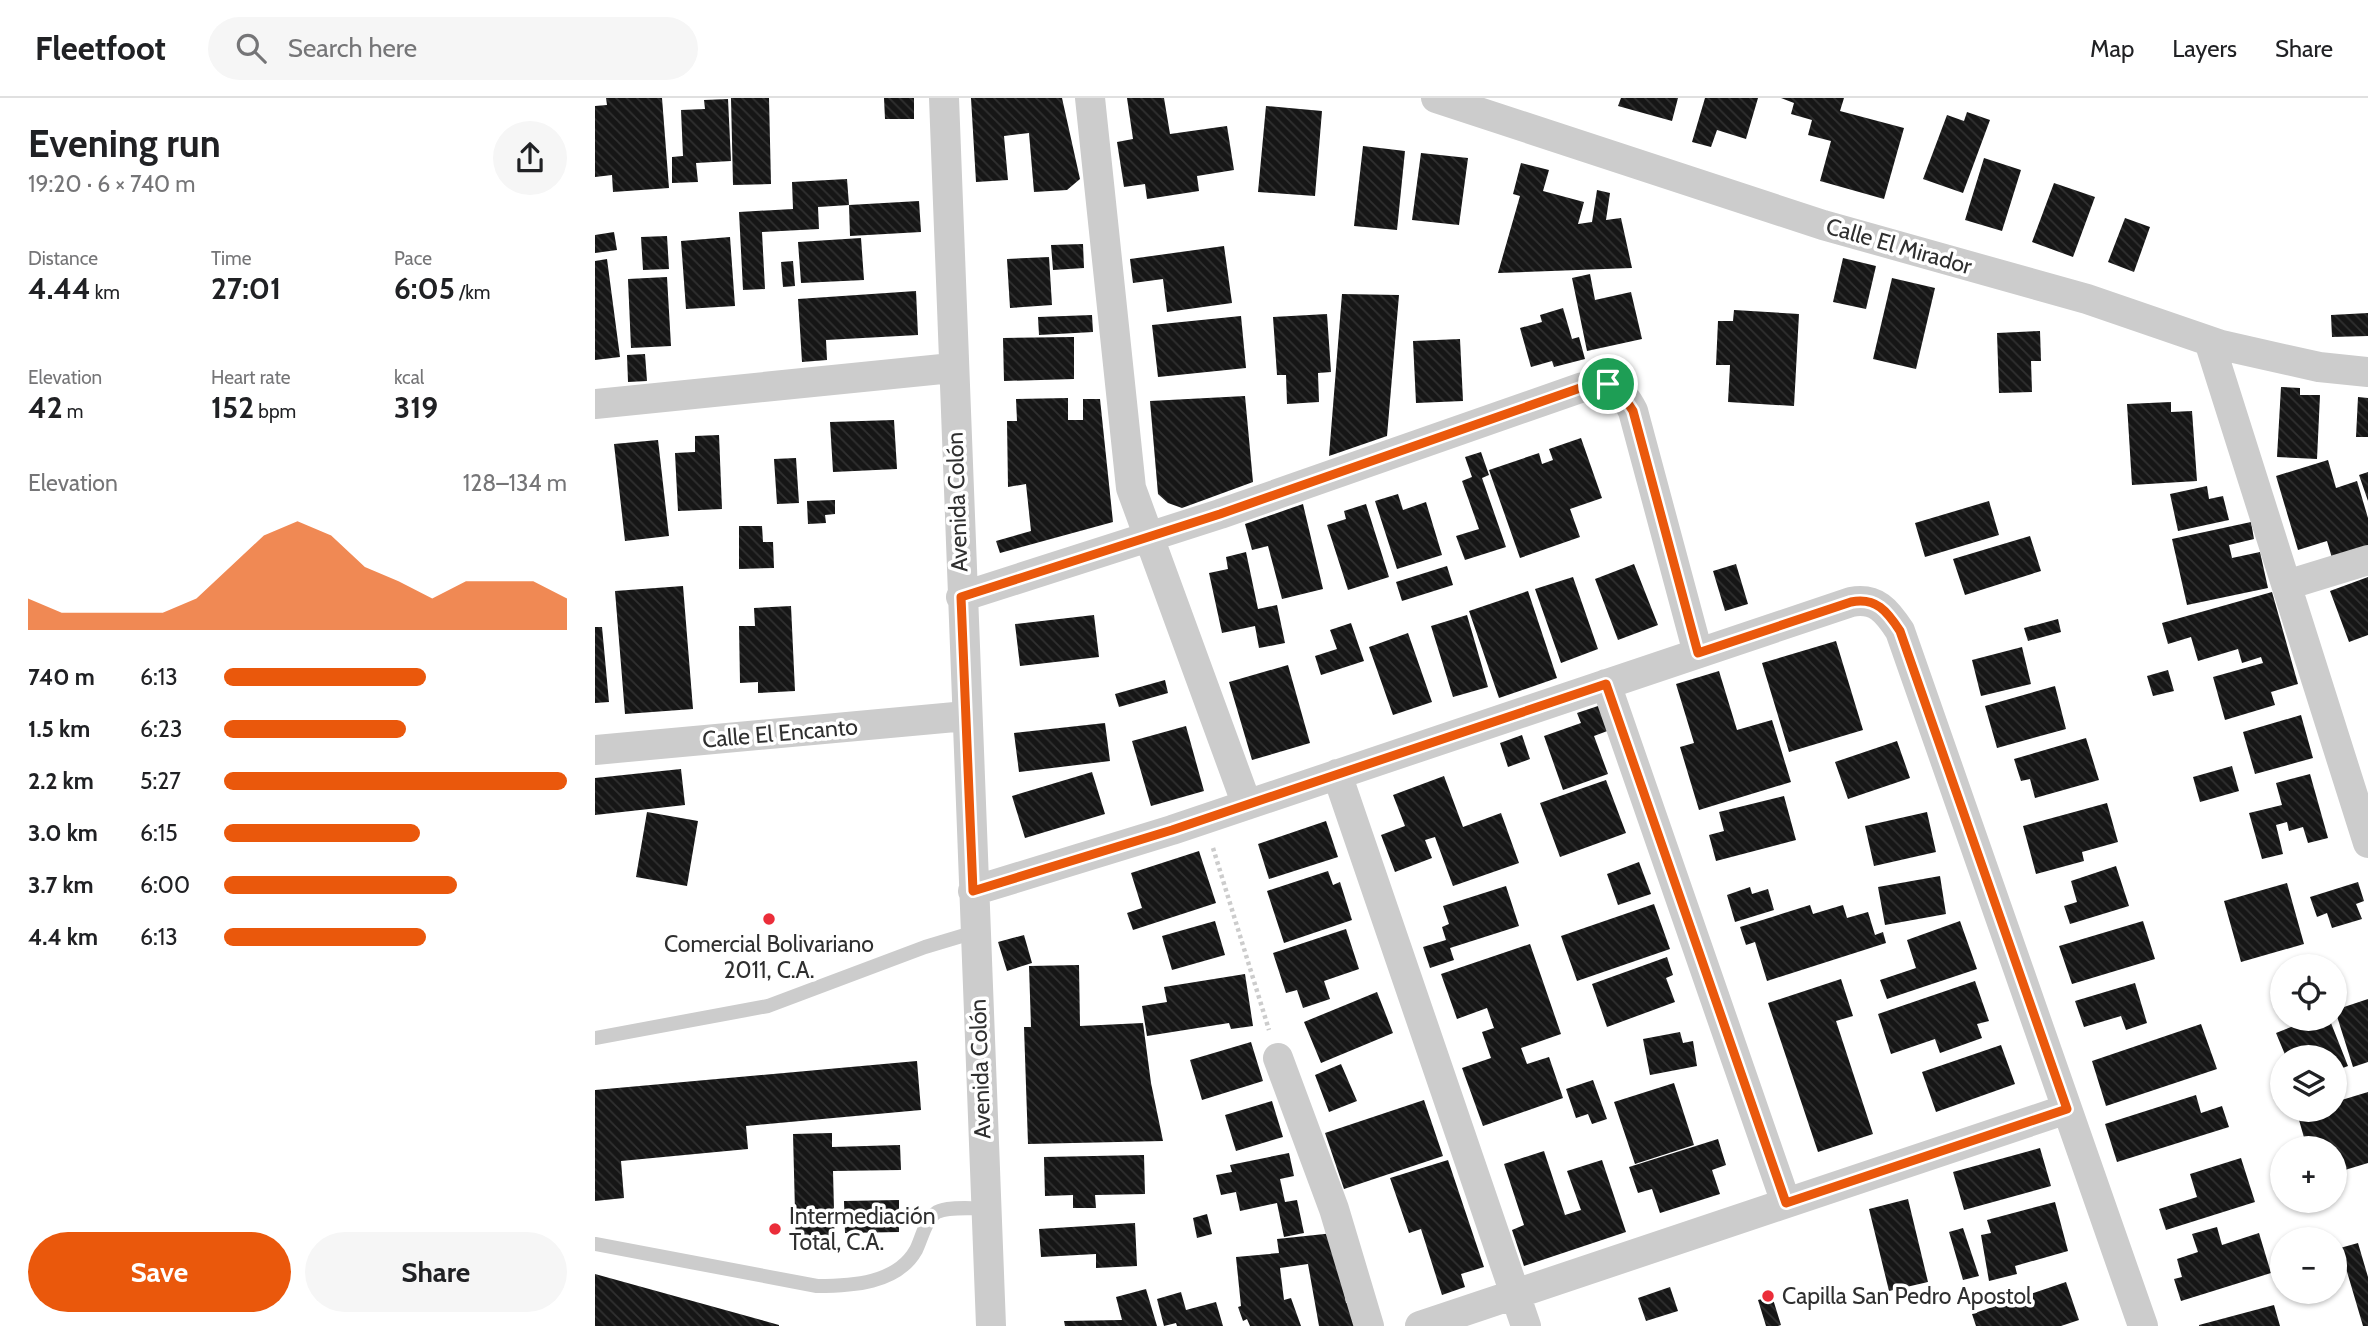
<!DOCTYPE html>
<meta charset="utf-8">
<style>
body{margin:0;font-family:Cabin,sans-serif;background:#f6f6f6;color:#202124;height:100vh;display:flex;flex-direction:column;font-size:26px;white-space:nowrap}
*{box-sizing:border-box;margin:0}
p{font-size:23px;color:#757577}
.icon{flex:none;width:38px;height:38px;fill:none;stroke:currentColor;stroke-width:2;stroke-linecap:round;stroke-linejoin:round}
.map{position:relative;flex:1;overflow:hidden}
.panel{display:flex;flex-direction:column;background:#fff;width:595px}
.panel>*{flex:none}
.buttons{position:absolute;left:1675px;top:856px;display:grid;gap:14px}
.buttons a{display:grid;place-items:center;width:77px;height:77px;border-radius:50%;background:#fff;box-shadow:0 2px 5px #0004;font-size:35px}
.pin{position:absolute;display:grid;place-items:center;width:60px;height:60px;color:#fff;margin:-30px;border:4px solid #fff;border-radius:50%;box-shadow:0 2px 7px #0007}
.round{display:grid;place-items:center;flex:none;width:74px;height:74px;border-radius:37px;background:#f6f6f6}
.headline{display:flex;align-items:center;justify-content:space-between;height:119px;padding:0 28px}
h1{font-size:38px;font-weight:700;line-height:52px}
.stats{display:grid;grid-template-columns:repeat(3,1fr);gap:10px;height:119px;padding:7px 28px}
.stats div{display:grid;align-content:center}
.stats b{font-size:30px;font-weight:700}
.stats small{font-size:19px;font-weight:400}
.stats p{font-size:19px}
.chart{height:196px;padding:14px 28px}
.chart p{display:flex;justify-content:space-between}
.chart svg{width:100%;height:126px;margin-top:7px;fill:#ea580c;opacity:.7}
.action{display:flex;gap:14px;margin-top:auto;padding:14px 28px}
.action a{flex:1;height:80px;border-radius:42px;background:#ea580c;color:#fff;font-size:28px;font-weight:700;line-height:80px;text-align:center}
.action a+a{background:#f6f6f6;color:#202124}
ul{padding:0 28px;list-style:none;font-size:23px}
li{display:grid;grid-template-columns:112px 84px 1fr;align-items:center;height:52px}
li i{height:18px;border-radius:9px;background:#ea580c}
header{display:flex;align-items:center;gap:42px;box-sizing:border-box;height:98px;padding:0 35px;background:#fff;border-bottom:2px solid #e0e0e0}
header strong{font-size:33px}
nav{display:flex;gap:38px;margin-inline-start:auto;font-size:24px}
.search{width:490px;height:63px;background:#f6f6f6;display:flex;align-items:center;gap:18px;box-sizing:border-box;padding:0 24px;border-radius:38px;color:#757577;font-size:26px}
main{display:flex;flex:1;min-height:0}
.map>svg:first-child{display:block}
.building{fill:url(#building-back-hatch)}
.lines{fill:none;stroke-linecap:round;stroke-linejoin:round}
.path{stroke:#ccc;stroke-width:4.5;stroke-dasharray:3.5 3.5;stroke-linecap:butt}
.lane{stroke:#ccc;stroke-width:14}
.street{stroke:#ccc;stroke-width:30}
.route-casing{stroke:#fff;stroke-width:14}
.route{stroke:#ea580c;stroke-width:9}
.poi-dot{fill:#eb2d39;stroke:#fff;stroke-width:2.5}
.labels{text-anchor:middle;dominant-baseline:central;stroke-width:7;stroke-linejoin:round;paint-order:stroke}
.street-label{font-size:23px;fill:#2f2f2f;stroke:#fff}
.poi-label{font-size:23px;fill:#2f2f2f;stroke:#fff;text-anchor:start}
</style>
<header>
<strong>Fleetfoot</strong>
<div class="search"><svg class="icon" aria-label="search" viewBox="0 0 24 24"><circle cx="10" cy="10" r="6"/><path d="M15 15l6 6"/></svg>Search here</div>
<nav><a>Map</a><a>Layers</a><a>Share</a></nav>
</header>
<main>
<section class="panel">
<div class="headline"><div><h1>Evening run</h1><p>19:20 · 6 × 740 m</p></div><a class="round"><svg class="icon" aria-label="share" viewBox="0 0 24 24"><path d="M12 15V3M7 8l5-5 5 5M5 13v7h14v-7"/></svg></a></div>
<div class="stats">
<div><p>Distance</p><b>4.44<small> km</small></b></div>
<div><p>Time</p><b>27:01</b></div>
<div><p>Pace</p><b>6:05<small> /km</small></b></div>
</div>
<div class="stats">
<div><p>Elevation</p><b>42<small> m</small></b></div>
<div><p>Heart rate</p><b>152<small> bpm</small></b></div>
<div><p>kcal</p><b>319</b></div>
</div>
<div class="chart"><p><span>Elevation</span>128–134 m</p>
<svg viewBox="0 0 160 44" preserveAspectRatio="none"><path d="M0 44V33L10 38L20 38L30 38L40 38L50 33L60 22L70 11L80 6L90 11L100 22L110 27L120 33L130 27L140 27L150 27L160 33V44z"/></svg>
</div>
<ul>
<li><b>740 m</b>6:13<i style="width:59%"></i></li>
<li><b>1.5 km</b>6:23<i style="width:53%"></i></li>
<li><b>2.2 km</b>5:27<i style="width:100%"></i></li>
<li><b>3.0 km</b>6:15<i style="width:57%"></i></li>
<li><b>3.7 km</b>6:00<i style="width:68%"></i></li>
<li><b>4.4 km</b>6:13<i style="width:59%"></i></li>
</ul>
<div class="action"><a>Save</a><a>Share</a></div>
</section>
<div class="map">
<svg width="1773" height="1228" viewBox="0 0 1773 1228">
<defs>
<pattern id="building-back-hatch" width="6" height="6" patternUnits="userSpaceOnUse" patternTransform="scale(1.75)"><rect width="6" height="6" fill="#161616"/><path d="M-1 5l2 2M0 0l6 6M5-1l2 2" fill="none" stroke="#303030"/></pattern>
</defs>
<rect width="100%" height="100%" fill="#fff"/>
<path class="building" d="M11,0h56l7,90 -56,4 -1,-17 -17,2v-71l12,-1z
M136,0h38l2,86 -38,1z
M289,0h30v21h-29z
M376,0h91l18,81 -13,11 -33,2 -5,-59 -25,3 4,44 -32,2z
M532,0h37l6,36 57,-8 7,44 -37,6 2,15 -52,8 -2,-15 -21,3 -7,-45 16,-3z
M1026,0h57l-6,23 -54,-15z
M1110,0h53l-12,41 -29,-9 -6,17 -19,-5z
M1186,0h63l-4,13 64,17 -20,71 -64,-18 11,-40 -23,-6 4,-15 -21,-6 3,-11z
M133,1l3,62 -35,2 2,19 -26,1v-26l11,-1 -2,-46 24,-1 -1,-9z
M671,8l56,5 -7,85 -57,-4z
M1372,14l23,8 -27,73 -40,-14 24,-64 17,6z
M768,48l42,5 -8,79 -43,-4z
M826,55l47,5 -9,67 -47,-5z
M1389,60l37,12 -19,61 -37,-11z
M926,65l28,7 -6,21 41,11 -6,22 14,-2 5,-32 13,3 -4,27 15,-2 11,50 -134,5 22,-77 -7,-2z
M252,81l2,26 70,-4 2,31 -71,4 -1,-31 -31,2 1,22 -57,3 3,57 -22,1 -4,-78 54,-3 -1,-27z
M1459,85l41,14 -22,60 -41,-15z
M1530,120l25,9 -16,45 -26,-10z
M19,134l3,18 -22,3v-18z
M72,138l2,33 -26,1 -2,-33z
M135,139l5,69 -49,3 -5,-68z
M266,140l3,42 -63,3 -3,-41z
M488,146l1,24 -31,2 -2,-25z
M629,148l8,57 -65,9 -4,-33 -30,4 -3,-24z
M454,159l3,48 -42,3 -3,-49z
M1248,160l33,8 -10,43 -33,-7z
M12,161l13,98 -25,3v-99z
M198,163l2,25 -12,1 -2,-25z
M995,176l5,26 36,-8 11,47 -55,12 -15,-73z
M72,179l4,69 -40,2 -3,-69z
M1297,180l43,10 -19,81 -43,-10z
M321,193l2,44 -92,5 1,20 -25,2 -4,-63z
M747,196l57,1 -12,141 -58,20z
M968,210l9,31 7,-2 6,22 -31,8 -2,-6 -21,6 -11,-39 22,-6 -2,-7z
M1139,212l65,4 -5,92 -66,-4 2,-37h-14l2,-44h15z
M1773,215v23l-36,1 -1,-22z
M732,216l4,58 -13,1 1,29 -32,2 -1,-29h-9l-4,-58z
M497,217l1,17 -54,3 -1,-18z
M646,218l5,52 -88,9 -6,-52z
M1445,233l1,30h-10l1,31 -33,1 -2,-60z
M479,239v42l-70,2 -1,-43z
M865,241l3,62 -47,2 -3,-62z
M50,256l2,27 -19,1 -1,-27z
M1686,289l19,1v7h20l-3,64 -40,-2z
M650,298l8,86 -71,26 -14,-5 -10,-9 -8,-93z
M1763,299l10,1v39h-12z
M473,300v22h15v-21h17l13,123 -113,31 -4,-12 35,-10 -5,-47 -18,3 -1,-66h10l-1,-22z
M1576,304v10l21,-1 5,70 -65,4 -5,-81z
M299,322l3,49 -64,3 -3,-50z
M124,337l3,74 -44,2 -3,-58 20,-1v-16z
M986,340l21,60 -32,11 10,28 -60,21 -31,-88 50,-17 3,11 11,-4 -4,-11z
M63,342l11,96 -44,5 -11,-97z
M886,354l8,23 -7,3 24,69 -41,13 -9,-24 23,-7 -17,-48 10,-4 -7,-20z
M201,360l3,45 -22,1 -3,-45z
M1733,362l8,28 21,-7 11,37v29l-36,11 -5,-17 -29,9 -22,-74z
M1773,374v29l-9,-26z
M1612,388l2,13 14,-3 6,24 -51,11 -8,-37z
M803,396l5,16 23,-8 16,53 -45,14 -22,-68z
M240,402v14l-10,1 1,8 -18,1 -1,-23z
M1394,403l10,34 -74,22 -10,-34z
M708,406l20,85 -41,10 -14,-53 -16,4 -7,-26z
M771,406l23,73 -41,13 -21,-65 19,-6 -2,-8z
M1656,424l3,17 -25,6 3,13 28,-6 8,36 -81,17 -15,-66z
M144,428h23l1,16h10l1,26 -35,1z
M1435,438l11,35 -76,24 -12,-36z
M651,454l12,57 19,-4 8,38 -26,5 -4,-22 -33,7 -13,-60 19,-4 -2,-12z
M1039,466l24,61 -40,15 -23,-61z
M1141,466l12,40 -23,7 -12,-40z
M852,468l6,19 -51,16 -6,-19z
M978,479l25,72 -37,14 -26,-74z
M1773,479v58l-19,7 -19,-51z
M88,488l10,123 -68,5 -10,-123z
M933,493l29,87 -58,20 -30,-87z
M1677,494l26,92 -27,8 4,13 -50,15 -12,-43 50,-14 -2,-6 -19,6 -4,-14 -40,12 -7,-24 -23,7 -6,-21z
M196,508l4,85 -37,2v-11l-18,1 -1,-57h16l-1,-18z
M499,517l5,42 -79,9 -5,-42z
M872,517l21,72 -35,10 -22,-71z
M1463,521l3,13 -33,9 -4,-13z
M756,525l13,38 -43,14 -6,-19 22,-7 -7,-19z
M0,529h7l7,75 -14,1z
M813,535l24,69 -39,13 -24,-68z
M1241,543l27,89 -74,22 -27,-89z
M1427,549l9,37 -50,12 -9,-36z
M693,567l22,78 -58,17 -23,-78z
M1573,572l6,21 -21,5 -6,-20z
M1124,573l18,59 35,-10 19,62 -92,28 -19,-63 14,-4 -18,-59z
M570,582l3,13 -49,14 -4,-13z
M1460,588l11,43 -69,19 -12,-42z
M1006,607l9,25 -16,6 14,38 -45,16 -19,-54 37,-13 -4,-10z
M1706,617l12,43 -58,16 -12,-42z
M510,625l5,38 -91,11 -5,-39z
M591,628l18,65 -53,15 -19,-65z
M927,637l8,24 -22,8 -8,-24z
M1491,640l13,42 -64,18 -5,-19 -9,2 -7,-22z
M1302,643l13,37 -62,21 -13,-37z
M1637,668l7,25 -39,11 -7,-25z
M86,671l4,36 -90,10v-37z
M497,674l13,42 -80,24 -13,-42z
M1715,676l18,64 -20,5 -5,-16 -14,4 -2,-9 -11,3 7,29 -21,5 -13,-46 33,-8 -6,-22z
M849,678l19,51 38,-14 18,50 -66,23 -18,-49 -10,3 7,18 -37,14 -14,-37 24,-9 -12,-31z
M1011,682l20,53 -66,24 -20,-54z
M1189,698l12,44 -80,21 -7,-26 15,-4 -5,-19z
M1512,705l11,39 -36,10 2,9 -48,13 -13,-48z
M52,714l51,9 -11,65 -51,-9z
M1332,714l9,40 -62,14 -9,-40z
M731,723l12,36 -69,22 -11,-35z
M604,753l17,52 -83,27 -6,-17 15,-5 -11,-35z
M1044,764l12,32 -33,11 -11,-31z
M1521,768l13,40 -59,18 -6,-18 13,-4 -6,-21z
M733,773l5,14 7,-3 12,38 -68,23 -17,-52z
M1345,778l6,38 -61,11 -7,-38z
M1763,784l6,19 -8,3 6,15 -30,9 -5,-15 -10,4 -7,-20z
M1692,785l17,61 -63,18 -17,-61z
M911,788l13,40 -69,22 4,12 -24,8 -7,-21 23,-7 -4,-13 7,-3 -6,-18z
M1155,789l2,7 16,-5 6,21 -39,12 -8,-27z
M1059,806l16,45 -93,32 -16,-45z
M1215,807l3,9 30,-9 4,13 21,-6 7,23 8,-3 3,11 -119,38 -12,-39 -9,3 -6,-18z
M620,823l10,34 -53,15 -10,-34z
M1365,823l17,48 -90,30 -7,-19 36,-12 -9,-28z
M1548,823l12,38 -83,25 -13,-38z
M751,831l13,40 -35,12 6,18 -27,9 -6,-18 -11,3 -13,-40z
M429,837l8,28 -25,8 -9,-29z
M935,846l31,90 -40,14 6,16 22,-7 14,41 -80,28 -21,-58 29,-10 -9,-26 12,-4 -7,-20 -30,11 -16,-45z
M1072,859l6,18 -7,3 9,24 -68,25 -15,-43z
M484,867l1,61 63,-3 8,60 12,58 -135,3 -4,-117h7l-2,-61z
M650,876l8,52 -22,3 -2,-6 -82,13 -5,-30 25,-4 -3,-15z
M1246,881l12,37 -17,5 37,113 -55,18 -50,-149z
M1380,883l14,40 -12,3 5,14 -42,15 -5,-14 -44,15 -13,-40z
M1540,885l12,40 -21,7 -5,-14 -37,11 -9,-26z
M782,894l16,41 -72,30 -17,-41z
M1773,901v63l-15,5 -18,-57z
M1718,920h16l19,48 -13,5v-14h-49l-10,-24z
M1606,926l16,45 -111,37 -14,-45z
M1085,934l3,11 10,-2 4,25 -47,9 -7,-36z
M656,944l12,39 -61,19 -12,-40z
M1406,947l14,39 -79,28 -14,-40z
M322,963l4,49 -175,16 2,23 -127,12 3,37 -29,3v-111z
M746,966l16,37 -28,11 -14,-37z
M998,982l14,39 -15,5 -4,-10 -12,4 -10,-29z
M1079,985l20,62 -59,19 -21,-62z
M1773,994v71l-33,10v-25h-28l-10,-35 38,-3v-8z
M1601,997l5,18 21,-7 7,21 -112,35 -12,-38z
M829,1002l19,56 -99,33 -19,-56z
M677,1003l11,36 -47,14 -11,-36z
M237,1035v14l68,-2 1,25 -68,1 2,78 -39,1 -3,-116z
M1123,1041l8,26 -14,5 8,24 -60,19 -8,-24 -14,4 -9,-26z
M1445,1050l11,38 -87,24 -11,-38z
M949,1053l21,64 16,-5 -14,-39 35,-11 24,72 -102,34 -12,-36 12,-5 -20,-61z
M694,1055l5,23 -14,3 5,23 12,-2 7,33 -20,4 -7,-34 -37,8 -4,-19 -15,3 -5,-20 16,-3 -2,-7z
M549,1057l1,39 -50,1 1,13h-23v-13l-28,1 -1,-39z
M1646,1060l14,44 -89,28 -7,-21 38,-12 -7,-23z
M853,1062l36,107 -23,7 4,13 -23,8 -21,-66 -12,4 -19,-55z
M1313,1101l20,83 -39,9 -20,-82z
M304,1102v32l-54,1 -1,-32z
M1460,1104l13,49 -53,15 2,8 -28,7 -8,-46 10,-2 -4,-13z
M612,1116l5,20 -15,4 -4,-20z
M540,1125l2,43 -41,2v-14l-55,3 -2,-28z
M1622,1129l5,18 37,-12 12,40 -90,28 -7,-22 8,-2 -5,-18 21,-7 -6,-18z
M1368,1130l16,48 -16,4 -14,-48z
M739,1135l12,70h9l6,23h-42l-11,-62 -28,4 4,32 7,-2 10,28h-51l-3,-7 -4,2 -5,-14 3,-1 -5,-49 43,-4 -2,-14z
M1763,1145l10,34v49h-5l-23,-78z
M0,1176l184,51v1h-184z
M1471,1184l13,38 -18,6h-85l-4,-12z
M1075,1189l8,24 -32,10 -8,-23z
M551,1191l11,37h-92l-1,-5 58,-1 -6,-23z
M586,1194l5,18 30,-8 7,24h-46l-1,-3 -12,3 -7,-27z
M1177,1198l9,29 -3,1h-12l-8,-26z
M1679,1207l6,21h-81v-1z"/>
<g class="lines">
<path class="path" d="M618,750l56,182"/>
<path class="lane" d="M0,940l173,-32 157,-59 50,-15
M0,1146l222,42c34,0 80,-2 99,-36 6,-12 9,-30 21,-38 12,-6 35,-3 49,-4"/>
<path class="street" d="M349,0l47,1228
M495,0l41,390 116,317
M841,0l387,127 264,74 134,46 98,22 49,5
M1614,243l159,502
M0,306l357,-36
M1692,487l81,-25
M366,499l259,-83 363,-127c26,-6 38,0 50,24l65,242
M1011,586l180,519
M0,652l371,-34
M742,676l189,552
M378,793l199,-61 679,-228c25,-5 36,9 49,29l243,695
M683,960l56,151 35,117
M825,1228l647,-217"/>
</g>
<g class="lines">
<g class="route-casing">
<path id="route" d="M1013,286l10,4 15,23 65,242 153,-51c25,-5 36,9 49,29l167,478 -281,94 -180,-519 -434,146 -199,61 -12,-294 259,-83 363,-127z"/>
</g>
<use href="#route" class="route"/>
</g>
<g class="poi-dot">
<circle cx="174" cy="821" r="7"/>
<circle cx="180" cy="1131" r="7"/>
<circle cx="1173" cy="1198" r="7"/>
</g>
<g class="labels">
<g class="street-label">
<text transform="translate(1304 148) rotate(16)">Calle El Mirador</text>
<text transform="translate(362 404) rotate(-92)">Avenida Colón</text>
<text transform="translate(185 635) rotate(-5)">Calle El Encanto</text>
<text transform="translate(385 971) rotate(-92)">Avenida Colón</text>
</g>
<g class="poi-label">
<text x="174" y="846" text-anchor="middle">Comercial Bolivariano<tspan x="174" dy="26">2011, C.A.</tspan></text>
<text x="194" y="1118">Intermediación<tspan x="194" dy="26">Total, C.A.</tspan></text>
<text x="1187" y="1198">Capilla San Pedro Apostol</text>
</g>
</g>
</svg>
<div class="buttons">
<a><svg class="icon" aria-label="locate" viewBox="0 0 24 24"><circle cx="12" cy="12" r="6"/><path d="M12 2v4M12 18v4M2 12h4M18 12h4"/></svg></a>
<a><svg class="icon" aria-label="layers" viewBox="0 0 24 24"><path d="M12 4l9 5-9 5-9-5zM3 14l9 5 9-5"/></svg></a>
<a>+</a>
<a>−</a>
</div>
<div class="pin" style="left:1013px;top:286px;background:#1e9e55"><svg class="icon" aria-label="arrive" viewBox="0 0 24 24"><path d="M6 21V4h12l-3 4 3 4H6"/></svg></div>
</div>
</main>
